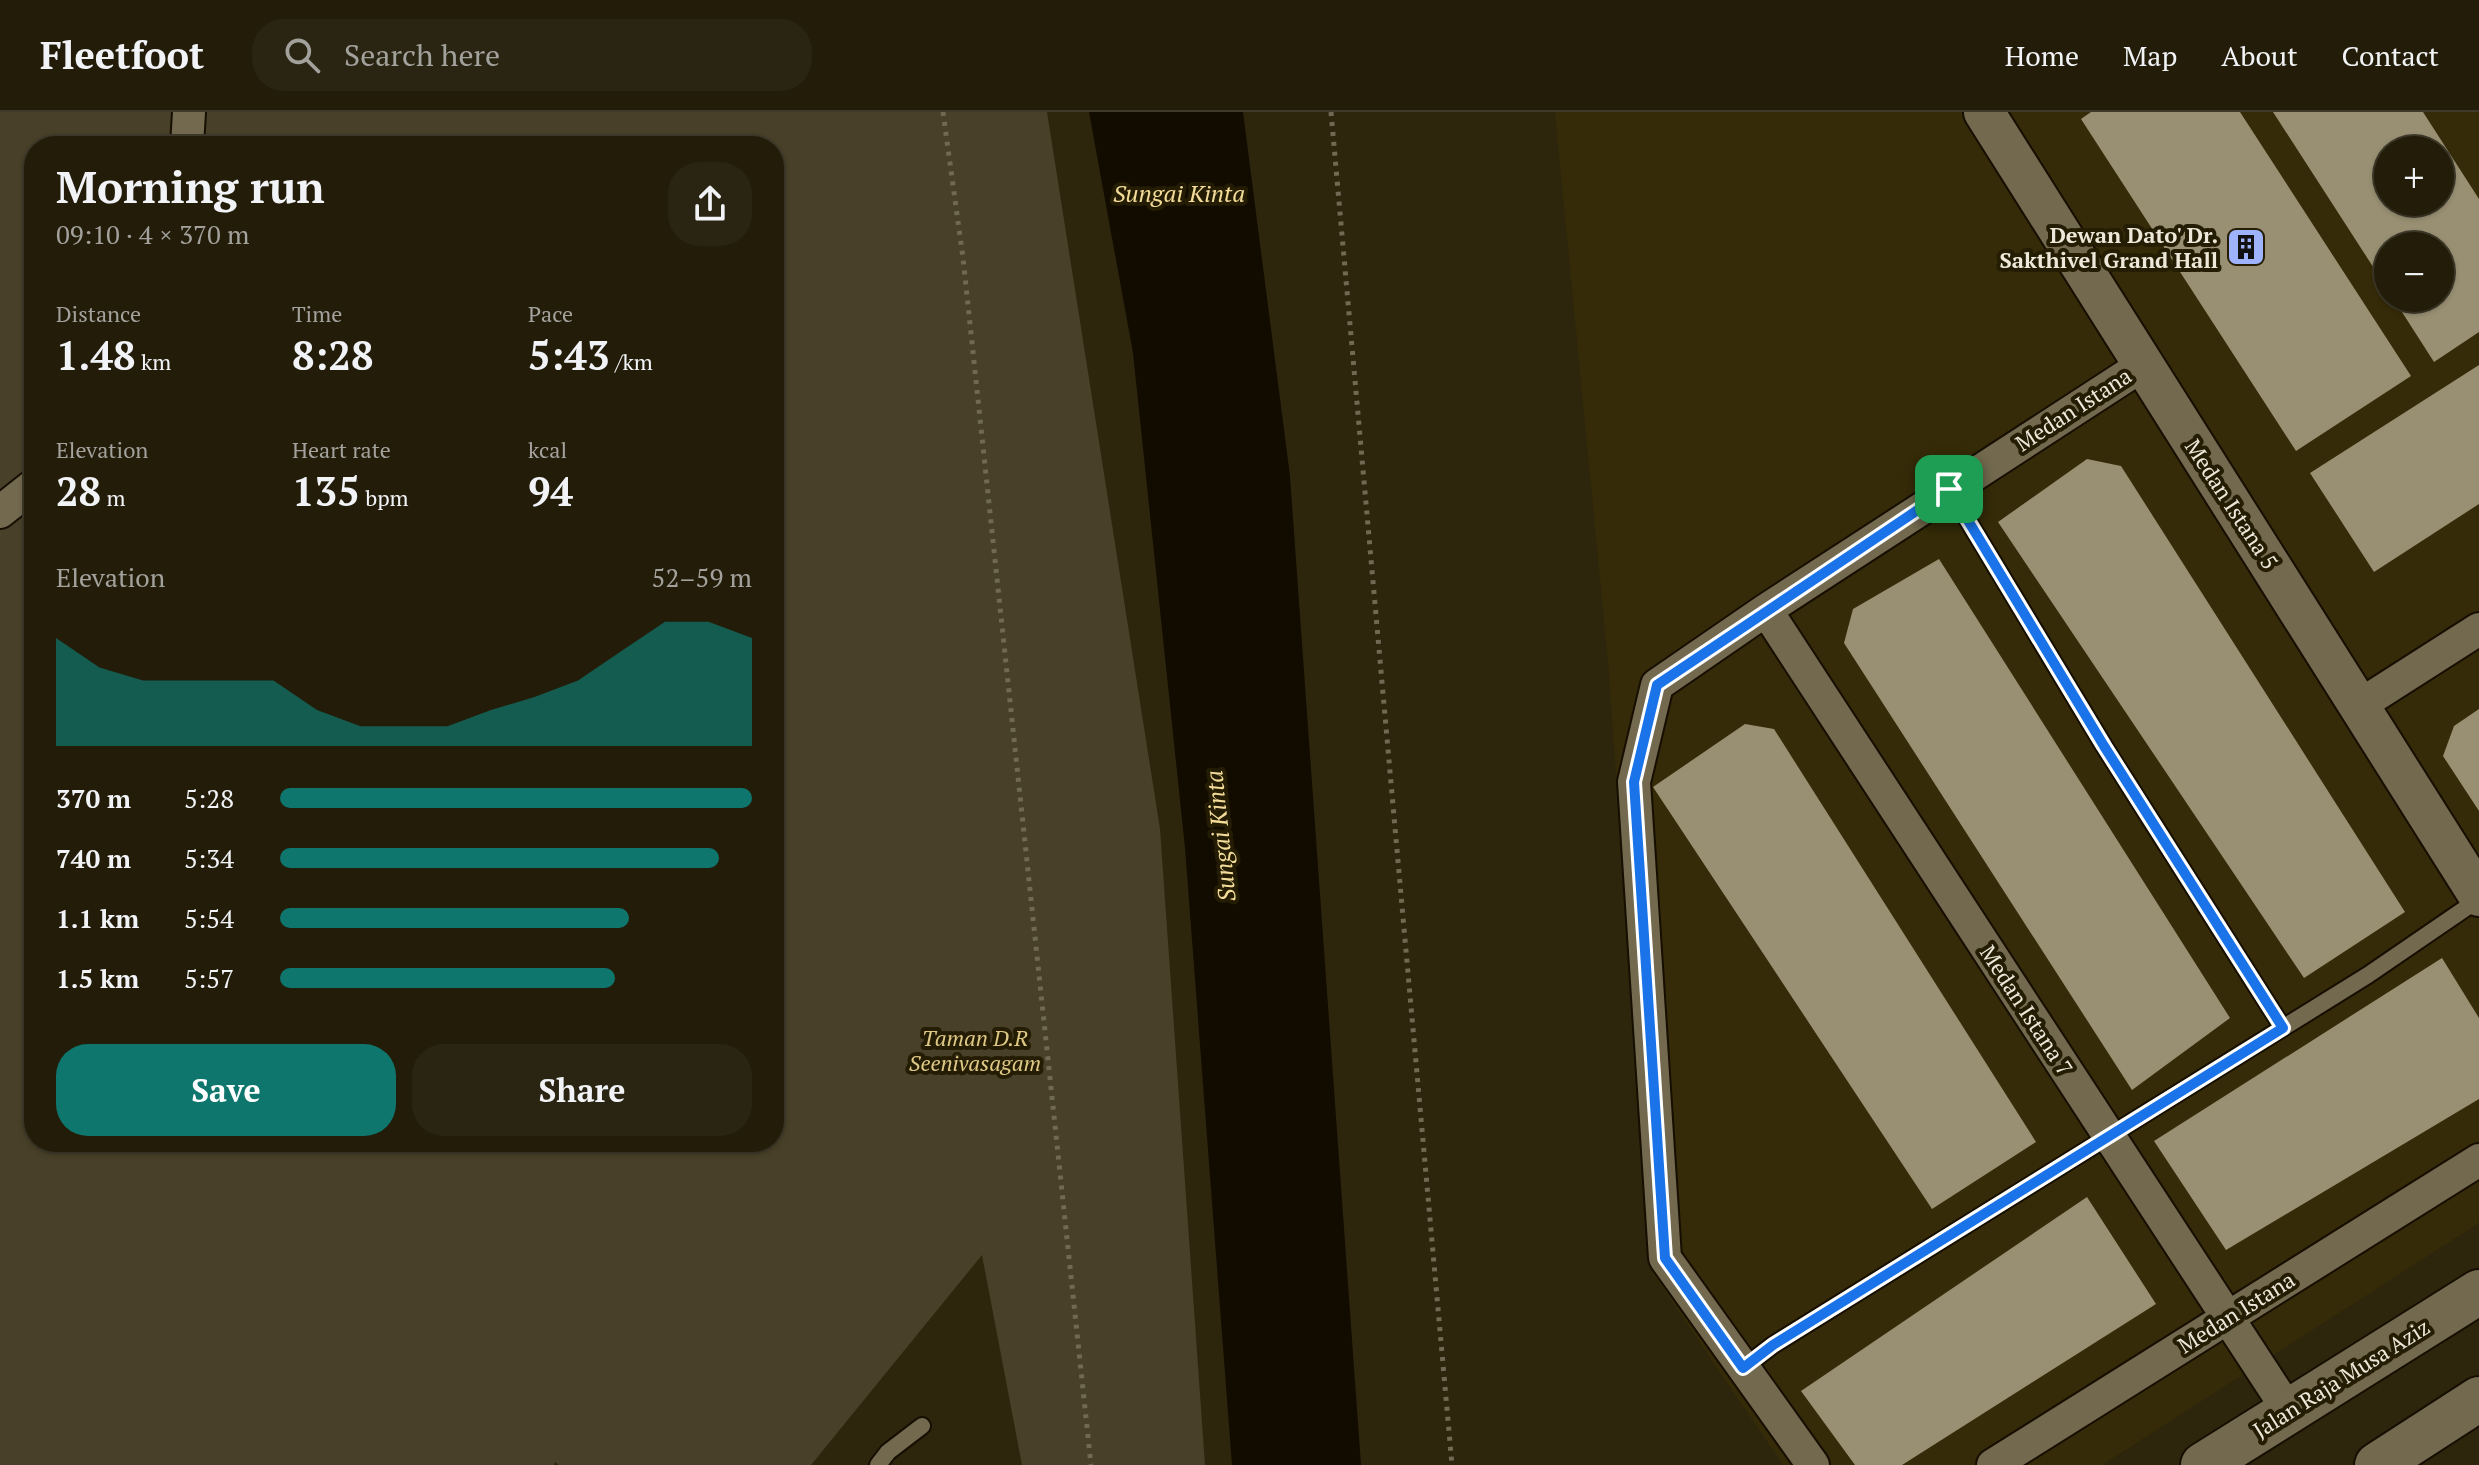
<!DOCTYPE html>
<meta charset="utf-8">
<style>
body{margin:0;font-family:"PT Serif",serif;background:#2a2512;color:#f1f3f6;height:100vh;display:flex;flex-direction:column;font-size:30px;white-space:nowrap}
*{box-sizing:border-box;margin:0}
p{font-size:26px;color:#a2a19c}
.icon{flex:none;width:44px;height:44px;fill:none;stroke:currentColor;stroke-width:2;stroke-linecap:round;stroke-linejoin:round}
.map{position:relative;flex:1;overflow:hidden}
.panel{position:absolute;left:24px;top:24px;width:760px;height:1016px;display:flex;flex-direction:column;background:#221c09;border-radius:32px;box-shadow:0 2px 6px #0004,0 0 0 2px #3f3a2a}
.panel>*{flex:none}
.fabs{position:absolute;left:2374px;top:24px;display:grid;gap:16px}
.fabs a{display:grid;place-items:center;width:80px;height:80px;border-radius:50%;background:#221c09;box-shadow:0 2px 6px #0004,0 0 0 2px #3f3a2a;font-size:40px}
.pin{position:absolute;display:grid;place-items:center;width:68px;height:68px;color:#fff;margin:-34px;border-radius:16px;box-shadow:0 4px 12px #0006}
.round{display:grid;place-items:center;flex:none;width:84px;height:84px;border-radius:32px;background:#2a2512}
.headline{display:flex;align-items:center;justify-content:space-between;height:136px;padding:0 32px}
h1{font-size:44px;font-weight:800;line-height:60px}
.stats{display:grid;grid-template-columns:repeat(3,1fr);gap:12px;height:136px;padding:8px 32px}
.stats div{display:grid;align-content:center}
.stats b{font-size:40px;font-weight:800}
.stats small{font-size:22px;font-weight:400}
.stats p{font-size:22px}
.chart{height:224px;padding:16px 32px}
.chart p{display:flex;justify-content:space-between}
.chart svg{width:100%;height:144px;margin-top:8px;fill:#0f766e;opacity:.7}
.action{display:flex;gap:16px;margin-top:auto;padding:16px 32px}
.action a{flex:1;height:92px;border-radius:32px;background:#0f766e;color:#fff;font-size:32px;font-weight:800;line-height:92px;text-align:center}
.action a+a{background:#2a2512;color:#f1f3f6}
ul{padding:0 32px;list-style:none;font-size:26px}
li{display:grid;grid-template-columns:128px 96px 1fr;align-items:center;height:60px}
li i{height:20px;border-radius:10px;background:#0f766e}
header{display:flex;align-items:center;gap:48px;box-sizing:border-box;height:112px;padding:0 40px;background:#221c09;border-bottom:2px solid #3f3a2a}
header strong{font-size:38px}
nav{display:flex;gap:44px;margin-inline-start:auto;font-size:28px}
.search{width:560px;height:72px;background:#2a2512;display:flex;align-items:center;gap:20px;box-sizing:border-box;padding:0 28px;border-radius:32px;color:#a2a19c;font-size:30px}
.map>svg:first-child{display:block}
.built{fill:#352b08;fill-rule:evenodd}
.green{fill:#484028;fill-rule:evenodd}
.water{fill:#120c00}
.building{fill:#999073;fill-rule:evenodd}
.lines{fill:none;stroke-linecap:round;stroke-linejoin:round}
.service-casing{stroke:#160e00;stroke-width:20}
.minor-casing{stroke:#160e00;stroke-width:36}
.tertiary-casing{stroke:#160e00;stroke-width:44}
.secondary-casing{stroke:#160e00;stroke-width:48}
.path{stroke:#706953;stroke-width:5;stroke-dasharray:4 6;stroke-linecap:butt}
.service{stroke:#72694e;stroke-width:16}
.minor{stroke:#72694e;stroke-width:32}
.tertiary{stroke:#72694e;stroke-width:40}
.secondary{stroke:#72694e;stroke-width:44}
.route-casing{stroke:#fff;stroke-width:16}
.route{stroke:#1a73e8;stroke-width:10}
.labels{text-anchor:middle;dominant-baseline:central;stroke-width:8;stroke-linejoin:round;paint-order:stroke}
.poi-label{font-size:22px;font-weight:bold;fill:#ede8d9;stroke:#241c03;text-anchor:end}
.street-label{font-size:22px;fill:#ede8d9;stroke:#241c03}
.park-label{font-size:22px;font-style:italic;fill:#dfc986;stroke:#241c03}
.water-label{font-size:24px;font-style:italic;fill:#f3dc99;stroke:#241c03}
</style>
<header>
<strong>Fleetfoot</strong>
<div class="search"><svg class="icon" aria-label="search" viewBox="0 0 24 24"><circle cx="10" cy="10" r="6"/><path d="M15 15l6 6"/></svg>Search here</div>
<nav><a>Home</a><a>Map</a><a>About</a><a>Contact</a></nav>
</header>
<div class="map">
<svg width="2479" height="1353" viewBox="0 0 2479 1353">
<rect width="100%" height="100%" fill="#2e260c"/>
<path class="built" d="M1555,0h924v1111l-377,242h-319l-131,-193 -44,-611zM2388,38h52v52h-52zM2388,134h52v52h-52z"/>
<path class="green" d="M0,0h1047l113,717 45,636h-183l-40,-210 -171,210h-252l-4,-3 -1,3h-554zM34,34h740v996h-740z"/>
<path class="water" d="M1089,0h154l47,364 71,989h-129l-47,-617 -52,-495z"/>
<path class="building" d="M2091,0h149l171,264 -115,75 -215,-332z
M2273,0h150l56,87v133l-45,30 -41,-64h47v-52h-52v44zM2388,38h52v52h-52z
M2479,253v139l-105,68 -64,-99z
M2087,347l34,7 284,446 -101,66 -306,-456z
M1939,447l291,459 -98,72 -288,-447 9,-34z
M2479,597v102l-36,-55 11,-30z
M1745,612l29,5 262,413 -104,67 -279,-422z
M2442,846l37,60v81l-253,151 -72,-109z
M2087,1085l69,107 -254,161h-47l-54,-74z"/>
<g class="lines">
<g class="service-casing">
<path id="service" d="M1949,377l155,257 179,282
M1743,1256l30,-23 595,-370 111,-76
M878,1353l10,-13 34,-26"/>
</g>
<g class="minor-casing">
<path id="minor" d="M187,34l2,-34
M0,400l34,-27
M1766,498l522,800
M2360,593l119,-76
M1813,1353l-148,-207 -31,-476 23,-97 109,-75 377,-245
M1993,1353l486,-305"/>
</g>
<g class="tertiary-casing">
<path id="tertiary" d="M1984,0l495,784"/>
</g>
<g class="secondary-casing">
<path id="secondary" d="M2203,1353l276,-173
M2377,1353l102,-66"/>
</g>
<path class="path" d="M943,0l20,146 128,1207
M1331,0l121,1353"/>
<use href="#service" class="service"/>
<use href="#minor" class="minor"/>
<use href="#tertiary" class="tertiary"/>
<use href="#secondary" class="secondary"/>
</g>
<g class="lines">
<g class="route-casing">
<path id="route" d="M1949,377l155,257 179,282 -510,317 -30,23 -78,-110 -31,-476 23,-97z"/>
</g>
<use href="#route" class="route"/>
</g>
<defs>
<g id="building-square" transform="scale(2)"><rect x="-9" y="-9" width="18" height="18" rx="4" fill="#9fb3fd" stroke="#241c03"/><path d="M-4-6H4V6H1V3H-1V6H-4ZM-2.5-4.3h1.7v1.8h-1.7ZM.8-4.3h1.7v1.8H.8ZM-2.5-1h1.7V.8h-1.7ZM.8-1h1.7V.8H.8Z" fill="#111"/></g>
</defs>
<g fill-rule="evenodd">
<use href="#building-square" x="2246" y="135"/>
</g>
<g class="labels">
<g class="poi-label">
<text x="2218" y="122">Dewan Dato' Dr.<tspan x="2218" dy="25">Sakthivel Grand Hall</tspan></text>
</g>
<g class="street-label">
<text transform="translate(2073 297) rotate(-33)">Medan Istana</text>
<text transform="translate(2232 392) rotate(57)">Medan Istana 5</text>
<text transform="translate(2027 898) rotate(57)">Medan Istana 7</text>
<text transform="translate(2236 1200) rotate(-32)">Medan Istana</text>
<text transform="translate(2341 1266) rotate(-32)">Jalan Raja Musa Aziz</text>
</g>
<g class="park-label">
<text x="975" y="925">Taman D.R<tspan x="975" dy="25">Seenivasagam</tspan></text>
</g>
<g class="water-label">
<text x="1179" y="81">Sungai Kinta</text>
<text transform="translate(1220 724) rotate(-96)">Sungai Kinta</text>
</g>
</g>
</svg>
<div class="fabs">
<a>+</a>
<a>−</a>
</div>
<div class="pin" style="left:1949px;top:377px;background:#1e9e55"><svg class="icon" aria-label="arrive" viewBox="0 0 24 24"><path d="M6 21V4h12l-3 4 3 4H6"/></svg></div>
<section class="panel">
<div class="headline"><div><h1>Morning run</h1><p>09:10 · 4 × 370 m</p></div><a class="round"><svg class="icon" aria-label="share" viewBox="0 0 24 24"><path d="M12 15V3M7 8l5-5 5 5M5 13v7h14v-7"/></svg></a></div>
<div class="stats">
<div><p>Distance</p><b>1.48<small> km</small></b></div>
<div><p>Time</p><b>8:28</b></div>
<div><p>Pace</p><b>5:43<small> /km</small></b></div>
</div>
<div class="stats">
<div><p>Elevation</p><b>28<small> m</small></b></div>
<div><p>Heart rate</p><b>135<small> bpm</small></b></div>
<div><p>kcal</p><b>94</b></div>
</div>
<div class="chart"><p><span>Elevation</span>52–59 m</p>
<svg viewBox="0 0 160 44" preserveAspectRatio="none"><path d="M0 44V11L10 20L20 24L30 24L40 24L50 24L60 33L70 38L80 38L90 38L100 33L110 29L120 24L130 15L140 6L150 6L160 11V44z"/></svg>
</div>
<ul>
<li><b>370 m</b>5:28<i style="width:100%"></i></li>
<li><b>740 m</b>5:34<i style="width:93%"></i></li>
<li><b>1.1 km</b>5:54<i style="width:74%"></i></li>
<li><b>1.5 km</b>5:57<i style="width:71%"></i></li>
</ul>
<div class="action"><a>Save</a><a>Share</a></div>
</section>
</div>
